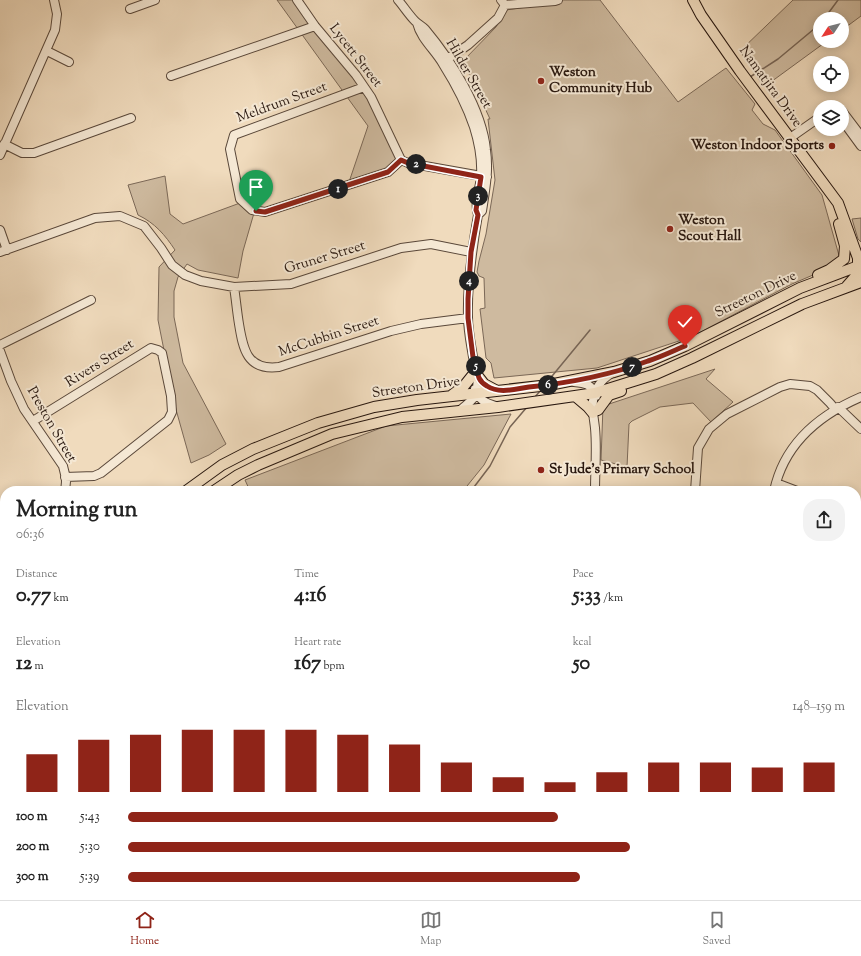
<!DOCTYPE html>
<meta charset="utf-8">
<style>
body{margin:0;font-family:"Sorts Mill Goudy",serif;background:#f2f2f2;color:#222;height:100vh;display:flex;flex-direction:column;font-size:15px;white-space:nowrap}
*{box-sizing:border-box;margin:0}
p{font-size:13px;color:#767676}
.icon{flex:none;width:22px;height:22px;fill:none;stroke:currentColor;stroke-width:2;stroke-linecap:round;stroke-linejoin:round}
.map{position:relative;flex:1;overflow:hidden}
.sheet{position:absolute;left:0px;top:486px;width:861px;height:414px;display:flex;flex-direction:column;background:#fff;border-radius:16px 16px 0 0;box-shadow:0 2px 10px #0003}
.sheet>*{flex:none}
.needle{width:26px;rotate:234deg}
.controls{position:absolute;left:813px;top:12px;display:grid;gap:8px}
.controls a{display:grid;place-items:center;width:36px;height:36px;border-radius:50%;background:#fff;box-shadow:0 2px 10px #0003;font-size:20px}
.pin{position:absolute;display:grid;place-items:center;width:34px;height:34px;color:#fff;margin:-41px -17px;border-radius:50% 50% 50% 0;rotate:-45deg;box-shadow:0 0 4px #0007}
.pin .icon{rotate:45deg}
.km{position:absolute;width:20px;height:20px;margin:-10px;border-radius:50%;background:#222;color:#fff;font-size:11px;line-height:20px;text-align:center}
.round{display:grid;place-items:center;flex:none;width:42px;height:42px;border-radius:16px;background:#f2f2f2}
.summary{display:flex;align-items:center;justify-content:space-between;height:68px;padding:0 16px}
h1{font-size:22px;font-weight:700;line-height:30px}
.figures{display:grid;grid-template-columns:repeat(3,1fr);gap:6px;height:68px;padding:4px 16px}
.figures div{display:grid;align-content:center}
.figures b{font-size:20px;font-weight:700}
.figures small{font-size:11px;font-weight:400}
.figures p{font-size:11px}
.chart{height:112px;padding:8px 16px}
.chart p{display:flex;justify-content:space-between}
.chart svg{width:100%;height:72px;margin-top:4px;stroke:#8f2418;stroke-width:6}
ul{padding:0 16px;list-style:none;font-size:13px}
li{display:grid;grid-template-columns:64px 48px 1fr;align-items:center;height:30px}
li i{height:10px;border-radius:5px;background:#8f2418}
.dock{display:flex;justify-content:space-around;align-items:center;height:56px;border-top:1px solid #e0e0e0;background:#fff;font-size:11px;color:#767676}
.dock a{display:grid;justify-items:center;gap:2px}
.dock .active{color:#8f2418}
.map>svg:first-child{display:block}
.green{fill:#ceba9f;stroke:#7b6857}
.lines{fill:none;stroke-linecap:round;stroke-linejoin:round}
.stream{stroke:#776454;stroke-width:1.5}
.minor-casing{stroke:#5a483a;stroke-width:10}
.major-casing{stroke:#28170f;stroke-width:12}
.minor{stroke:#f5e8d4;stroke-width:8}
.major{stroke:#f0dbbd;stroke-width:10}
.route-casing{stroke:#fff;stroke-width:8}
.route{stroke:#8f2418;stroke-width:5}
.poi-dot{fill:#8f2418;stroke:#f5e8d4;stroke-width:1.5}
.labels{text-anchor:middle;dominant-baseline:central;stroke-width:4;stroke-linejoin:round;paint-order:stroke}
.street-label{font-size:14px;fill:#28170f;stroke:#f5e8d4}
.poi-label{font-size:14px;font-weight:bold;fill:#28170f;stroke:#f5e8d4;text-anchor:start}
</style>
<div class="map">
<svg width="861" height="900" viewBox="0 0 861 900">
<rect width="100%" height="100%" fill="#f0dbbd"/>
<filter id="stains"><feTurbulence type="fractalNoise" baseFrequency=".005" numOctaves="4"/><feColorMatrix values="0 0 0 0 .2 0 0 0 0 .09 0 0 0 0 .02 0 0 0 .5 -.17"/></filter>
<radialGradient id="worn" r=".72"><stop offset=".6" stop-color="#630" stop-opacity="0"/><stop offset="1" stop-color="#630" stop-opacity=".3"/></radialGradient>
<path class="green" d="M277,0h19l71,96 32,64 -14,10 -36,12 19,-56z
M544,0h56l78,102 48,-34 29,36 -3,6 11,14 12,6 47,65 18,64 -13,10 -35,15 -101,53 -94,31 -103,10 -3,-15 -5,-5 -6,-49 5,-1 -1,-30 -5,-2 -2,-4 2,-11 7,-27 9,-54 -7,-61h2l-27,-58 33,-34 10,-17 27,-4z
M793,0h68v16l-19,14v-11h-22v22h7l-63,46 -24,-36z
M165,176l5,38 13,10 57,-21 14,10 -11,38 -5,27 -40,-8 -11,-6 -9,13 -4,14v26l9,46 43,81 -17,11 -18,8 -16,-57 -17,-86 1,-53 16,-17c-10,-15 -20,-27 -37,-35l-10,-30z
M861,218v24l-3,-3 -6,-20z
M715,369l-9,10 27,23 -22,20 -18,-19 -33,4 -28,14 -3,3 -2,43 -26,-7 2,-54z
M511,414l-27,51 -21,26h-213l-5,-11 141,-54z
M5,677v46l-5,-4v-38z
M0,744l5,4v101l-5,4z
M5,890v5h100l4,5h-109v-6z
M614,895h61l-6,5h-51z"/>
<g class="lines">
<path class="stream" d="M824,19l14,-19
M750,77l28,-18 42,-35
M548,381l42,-51
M534,398l7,-8
M471,491l19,-25 20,-39 17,-20
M0,859l5,-4"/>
<g class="minor-casing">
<path id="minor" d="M297,0l18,26 41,49 15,22 30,63 7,3 79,14
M398,0c6,7 11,15 17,21 3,3 7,5 10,8 26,31 57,80 61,121 3,21 -1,41 -4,61l-4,4
M505,5l50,-4 3,-1
M130,9l25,-9
M417,23c4,16 18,27 26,41 12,19 24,42 31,63 5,16 8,32 7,49 -1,13 -7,27 -3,39 -6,34 -11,68 -10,102 0,14 3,27 5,40 3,5 3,10 4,16 2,22 -1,25 -18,38
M47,51l22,11
M443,62l25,-17 30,-27 7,-13 -4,-5
M171,76l144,-50
M364,87l-130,48 -4,14 10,50 12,11 13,2 123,-40 13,-12
M842,111l19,25
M842,120l19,26
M790,138l30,-21
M4,144l18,9h12l97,-35
M0,155l55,-125 2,-16 -3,-14
M0,230l7,20
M0,252l95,-34 25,-2 24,10 17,22 11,17 13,10 16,6 33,6 57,-3 110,-36 30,-4 40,8
M234,287c2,13 3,25 5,37 4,25 8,47 40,43l112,-36 30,-7 47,-6
M0,345l91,-45
M0,351l11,30 13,28 39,57c2,8 5,17 1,25
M574,382c11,1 18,2 22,14
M475,389c4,11 10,14 21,17
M838,407l23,22
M33,421l118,-73 7,2 4,3 9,43 1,16 -4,8 -67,53 -7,3 -29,1
M776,483l21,8
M595,491c0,-21 2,-42 0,-63 -1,-9 -3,-18 -2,-27 1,-12 9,-22 19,-28
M695,491l3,-43 11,-19 18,-15 53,-27 10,-3 20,2 7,4 13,13 5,6
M774,491c10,-47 45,-76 87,-94
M856,514l5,2
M856,603h1
M856,785l5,2
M613,895l3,5
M730,895l2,5
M350,900l4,-5
M445,900l3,-5
M568,900l8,-5
M821,900l1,-5"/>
</g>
<g class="major-casing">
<path id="major" d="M693,0l8,15 39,56 98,132 20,55v14l-3,5 -8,9
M818,275l11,-5 15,-11 1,-13 -6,-22
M477,375l7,9 13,7
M452,395l12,-9 8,-10
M575,396l13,11 5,6
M598,410l11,-15 12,-4
M186,491l36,-26 31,-16 65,-26 56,-16 43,-7 132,-15 65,-13 36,-11 35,-15 115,-58 61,-23
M214,491l24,-16 20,-10 74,-31 70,-17 96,-10 77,-11 20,-3 61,-19 36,-16 110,-54 59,-22
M0,518l5,7
M0,634l5,-4
M0,655l5,-4
M0,665l5,-4
M0,730l5,5
M145,895l5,5"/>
</g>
<use href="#minor" class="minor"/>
<use href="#major" class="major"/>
</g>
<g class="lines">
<g class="route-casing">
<path id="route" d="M256,211l9,1 123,-40 13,-12 7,3 73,14 -5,33 2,5 -7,37 -3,47v19l5,39c7,10 0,21 14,29 12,8 28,3 42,1 40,-4 81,-12 119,-26 13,-4 25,-10 37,-15"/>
</g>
<use href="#route" class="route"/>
</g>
<g class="poi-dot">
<circle cx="541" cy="81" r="4"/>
<circle cx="832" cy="146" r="4"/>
<circle cx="670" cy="229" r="4"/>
<circle cx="541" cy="470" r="4"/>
</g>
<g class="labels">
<g class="street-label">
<text transform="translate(355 56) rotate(52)">Lycett Street</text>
<text transform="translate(468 74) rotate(60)">Hilder Street</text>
<text transform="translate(770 87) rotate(54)">Namatjira Drive</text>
<text transform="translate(282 103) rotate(-20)">Meldrum Street</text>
<text transform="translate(325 258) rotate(-17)">Gruner Street</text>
<text transform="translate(756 295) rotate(-26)">Streeton Drive</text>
<text transform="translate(329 337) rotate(-18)">McCubbin Street</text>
<text transform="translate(100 364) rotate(-32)">Rivers Street</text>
<text transform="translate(416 388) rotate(-8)">Streeton Drive</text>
<text transform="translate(51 425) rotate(60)">Preston Street</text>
</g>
<g class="poi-label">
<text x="549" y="73">Weston<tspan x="549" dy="16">Community Hub</tspan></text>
<text x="824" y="146" text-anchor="end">Weston Indoor Sports</text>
<text x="678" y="221">Weston<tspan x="678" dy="16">Scout Hall</tspan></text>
<text x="549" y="470">St Jude's Primary School</text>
</g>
</g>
<rect width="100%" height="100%" filter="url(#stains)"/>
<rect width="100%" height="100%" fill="url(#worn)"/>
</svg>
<div class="controls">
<a><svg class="needle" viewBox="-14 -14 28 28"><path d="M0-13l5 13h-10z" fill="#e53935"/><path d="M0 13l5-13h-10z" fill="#767676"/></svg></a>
<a><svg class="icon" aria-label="locate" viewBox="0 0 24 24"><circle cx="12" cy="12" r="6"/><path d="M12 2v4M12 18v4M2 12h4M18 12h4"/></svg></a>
<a><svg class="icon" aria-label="layers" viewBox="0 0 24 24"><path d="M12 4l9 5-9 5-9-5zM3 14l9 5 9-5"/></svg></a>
</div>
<div class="pin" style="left:256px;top:211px;background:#1e9e55"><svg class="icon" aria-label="arrive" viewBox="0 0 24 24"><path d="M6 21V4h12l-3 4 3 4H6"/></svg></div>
<div class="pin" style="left:685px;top:346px;background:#d93025"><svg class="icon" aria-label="check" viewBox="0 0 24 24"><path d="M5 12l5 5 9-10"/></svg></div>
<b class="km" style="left:338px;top:189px">1</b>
<b class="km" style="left:416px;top:164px">2</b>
<b class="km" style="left:478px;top:196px">3</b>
<b class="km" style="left:469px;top:281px">4</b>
<b class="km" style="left:476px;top:366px">5</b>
<b class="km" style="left:548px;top:385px">6</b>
<b class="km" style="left:632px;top:367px">7</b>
<section class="sheet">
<div class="summary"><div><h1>Morning run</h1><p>06:36</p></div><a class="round"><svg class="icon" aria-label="share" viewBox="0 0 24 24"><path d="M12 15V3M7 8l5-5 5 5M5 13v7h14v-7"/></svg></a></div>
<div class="figures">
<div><p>Distance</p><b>0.77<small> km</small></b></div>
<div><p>Time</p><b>4:16</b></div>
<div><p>Pace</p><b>5:33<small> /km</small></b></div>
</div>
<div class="figures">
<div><p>Elevation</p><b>12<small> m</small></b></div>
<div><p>Heart rate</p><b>167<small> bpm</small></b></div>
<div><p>kcal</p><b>50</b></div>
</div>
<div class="chart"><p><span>Elevation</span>148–159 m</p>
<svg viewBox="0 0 160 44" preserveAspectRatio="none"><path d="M5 44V21M15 44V12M25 44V9M35 44V6M45 44V6M55 44V6M65 44V9M75 44V15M85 44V26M95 44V35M105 44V38M115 44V32M125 44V26M135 44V26M145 44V29M155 44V26"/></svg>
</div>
<ul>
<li><b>100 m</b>5:43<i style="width:60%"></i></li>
<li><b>200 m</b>5:30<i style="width:70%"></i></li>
<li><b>300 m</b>5:39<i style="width:63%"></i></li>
</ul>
</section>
</div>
<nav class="dock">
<a class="active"><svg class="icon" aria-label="home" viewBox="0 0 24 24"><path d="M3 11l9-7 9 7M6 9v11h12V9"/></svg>Home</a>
<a><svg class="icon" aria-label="map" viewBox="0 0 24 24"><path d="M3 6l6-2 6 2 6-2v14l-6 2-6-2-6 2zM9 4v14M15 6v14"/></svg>Map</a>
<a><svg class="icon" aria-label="saved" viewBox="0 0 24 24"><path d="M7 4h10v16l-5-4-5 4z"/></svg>Saved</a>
</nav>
